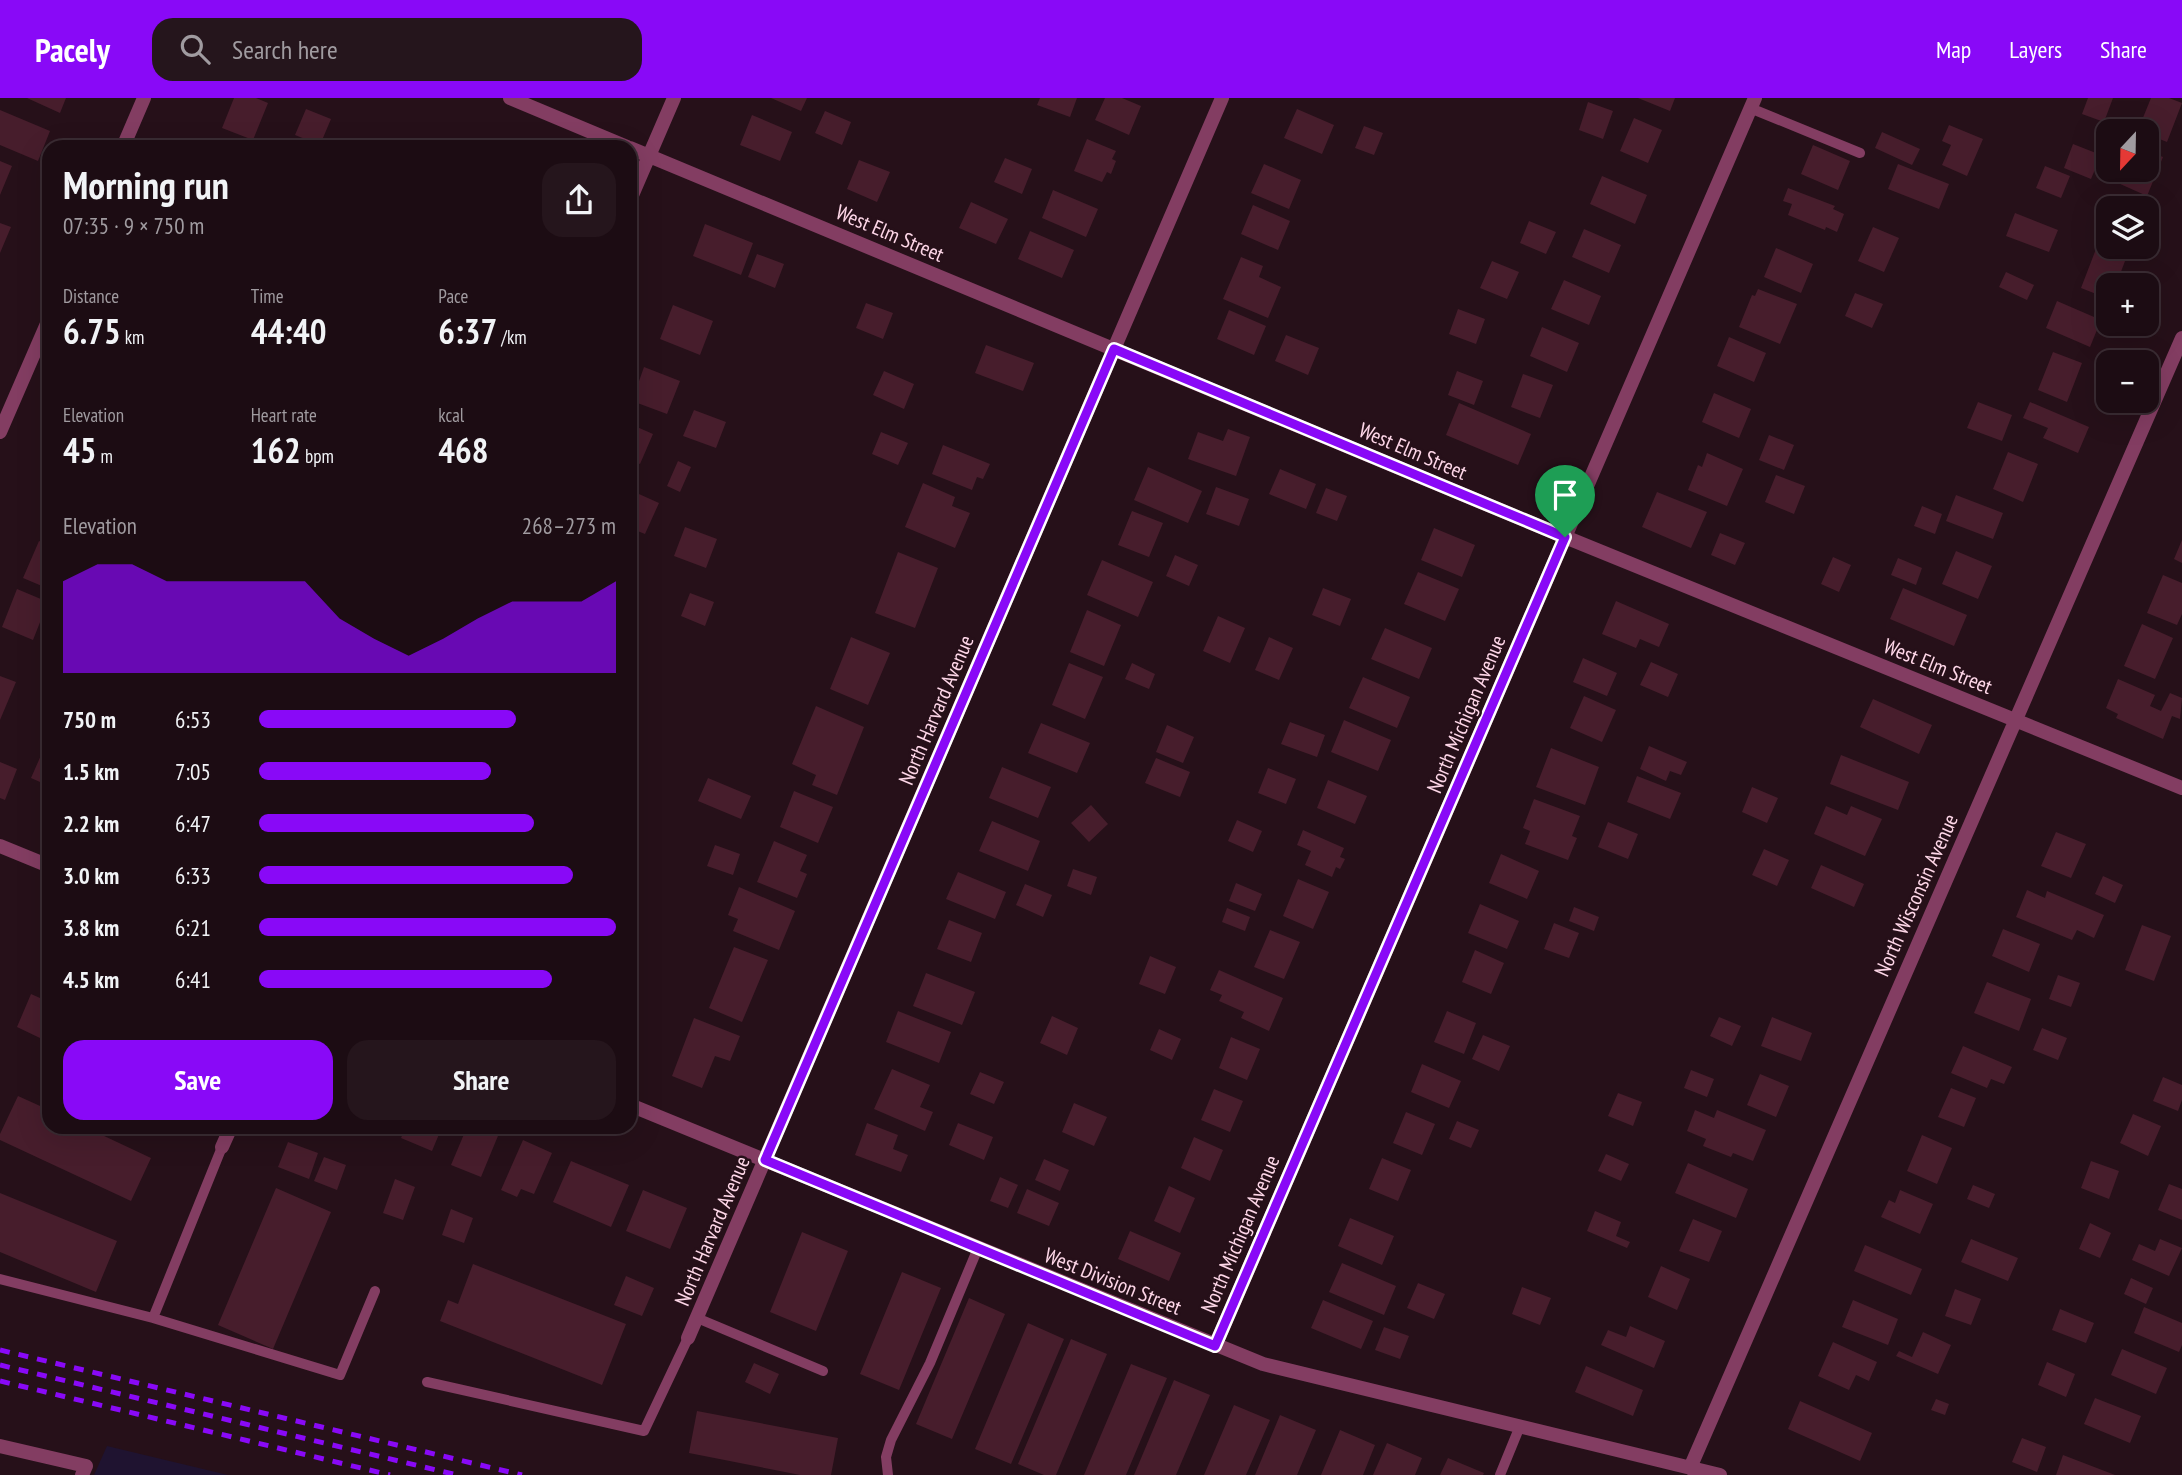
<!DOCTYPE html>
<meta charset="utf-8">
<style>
body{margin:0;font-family:"PT Sans Narrow",sans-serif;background:#25151c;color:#f1f3f6;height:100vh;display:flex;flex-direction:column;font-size:26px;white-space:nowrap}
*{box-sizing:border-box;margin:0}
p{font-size:23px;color:#a09ba0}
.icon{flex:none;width:38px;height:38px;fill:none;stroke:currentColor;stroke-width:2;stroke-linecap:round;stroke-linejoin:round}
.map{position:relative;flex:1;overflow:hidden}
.drawer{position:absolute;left:42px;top:42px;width:595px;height:994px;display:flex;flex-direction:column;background:#1c0c13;border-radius:21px;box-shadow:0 7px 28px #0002,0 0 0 2px #3a2c33}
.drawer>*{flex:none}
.needle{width:46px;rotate:202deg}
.fabs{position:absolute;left:2096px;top:21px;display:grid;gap:14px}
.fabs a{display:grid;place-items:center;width:63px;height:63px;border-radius:14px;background:#1c0c13;box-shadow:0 7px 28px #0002,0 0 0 2px #3a2c33;font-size:35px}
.pin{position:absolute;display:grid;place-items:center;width:60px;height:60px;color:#fff;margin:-72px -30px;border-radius:50% 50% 50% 0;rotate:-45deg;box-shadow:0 0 7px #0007}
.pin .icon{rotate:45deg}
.round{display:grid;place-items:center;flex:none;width:74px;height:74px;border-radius:21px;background:#25151c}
.headline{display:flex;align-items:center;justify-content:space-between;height:119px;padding:0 21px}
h1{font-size:38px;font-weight:700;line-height:52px}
.stats{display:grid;grid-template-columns:repeat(3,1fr);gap:10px;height:119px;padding:7px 21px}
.stats div{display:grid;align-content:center}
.stats b{font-size:35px;font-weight:700}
.stats small{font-size:19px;font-weight:400}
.stats p{font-size:19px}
.chart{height:196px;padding:14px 21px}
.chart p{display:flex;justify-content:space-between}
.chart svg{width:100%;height:126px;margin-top:7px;fill:#8909f7;opacity:.7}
.action{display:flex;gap:14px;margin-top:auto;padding:14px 21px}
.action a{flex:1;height:80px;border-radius:21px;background:#8909f7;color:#fff;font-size:28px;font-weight:700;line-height:80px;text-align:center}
.action a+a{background:#25151c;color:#f1f3f6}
ul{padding:0 21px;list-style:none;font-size:23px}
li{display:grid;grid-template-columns:112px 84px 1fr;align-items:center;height:52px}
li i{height:18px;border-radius:9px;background:#8909f7}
header{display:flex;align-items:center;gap:42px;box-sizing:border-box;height:98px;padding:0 35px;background:#8909f7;color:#fff}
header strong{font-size:33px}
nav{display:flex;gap:38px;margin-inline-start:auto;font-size:24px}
.search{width:490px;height:63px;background:#25151c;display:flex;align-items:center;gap:18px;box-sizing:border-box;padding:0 24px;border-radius:21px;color:#a09ba0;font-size:26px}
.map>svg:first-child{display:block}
.green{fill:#1f1330}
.building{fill:#471d2c}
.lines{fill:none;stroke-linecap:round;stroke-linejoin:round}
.service{stroke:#833d62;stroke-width:10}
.minor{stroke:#833d62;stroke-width:14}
.rail{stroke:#8909f7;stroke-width:5;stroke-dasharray:10 9;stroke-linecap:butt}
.route-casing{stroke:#fff;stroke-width:14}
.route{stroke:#8909f7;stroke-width:9}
.labels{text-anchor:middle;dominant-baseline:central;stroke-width:5;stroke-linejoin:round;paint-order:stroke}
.street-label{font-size:21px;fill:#fed7e8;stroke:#261019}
</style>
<header>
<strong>Pacely</strong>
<div class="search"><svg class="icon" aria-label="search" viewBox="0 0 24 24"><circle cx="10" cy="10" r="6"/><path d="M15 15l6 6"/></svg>Search here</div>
<nav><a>Map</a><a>Layers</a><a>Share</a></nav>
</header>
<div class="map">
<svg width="2182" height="1377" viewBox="0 0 2182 1377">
<rect width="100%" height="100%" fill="#261019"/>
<path class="green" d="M107,1348l121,29h-134z"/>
<path class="building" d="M27,0h39l-6,15z
M234,0h22l12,5 -15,37 -31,-12z
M771,0h36l-6,13z
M1040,0h37l-7,19 -33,-12z
M1105,0h17l19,8 -12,29 -34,-15z
M1638,0h37l-5,13z
M2088,0h25l-9,24 -22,-8z
M2151,0h18l13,5 -15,39 -20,-8v-3l-9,-1z
M1588,4l25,9 -10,28 -24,-9z
M306,11l25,10 -11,26 -25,-10z
M1297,11l37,16 -12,29 -38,-16z
M0,12l50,21 -12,30 -38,-16z
M825,13l26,11 -9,23 -27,-12z
M752,17l40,17 -12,29 -40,-16z
M1634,20l28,12 -14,33 -28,-12z
M1949,27l34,14 -16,37 -25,-11 9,-20 -9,-4z
M1364,28l19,7 -9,22 -19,-7z
M1882,34l38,17 -8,16 -37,-17z
M212,41l20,8h-24z
M1087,41l29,12 -4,8 4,2 -5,13 -4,-2 -5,10 -28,-11z
M2073,46l28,11 -10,24 -27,-11z
M1813,47l37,16 -12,29 -37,-16z
M2147,53l16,6 -16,39 -29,-13 6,-13h23z
M1005,60l27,11 -10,25 -28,-12z
M859,62l31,12 -13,30 -30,-13z
M0,63l12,5 -12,29z
M1264,66l37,16 -12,29 -38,-16z
M1898,66l51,20 -10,25 -51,-20z
M2045,68l25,10 -9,22 -25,-10z
M1602,78l45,19 -12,29 -45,-20z
M1788,90l47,18 -2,3 11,5 -7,18 -11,-5 -1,3 -37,-15 4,-11 -9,-3z
M1053,92l45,19 -12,28 -44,-19z
M2113,102l20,8h-23z
M971,104l37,17 -12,25 -37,-16z
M1253,107l37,16 -12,29 -37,-16z
M2109,113v32l-12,-5z
M2015,115l43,17 -9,22 -43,-16z
M1529,123l27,11 -10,22 -26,-11z
M0,125l11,4 -11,26z
M705,126l48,19 -12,32 -48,-19z
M1873,129l26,11 -15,34 -26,-11z
M1584,131l37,16 -12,28 -37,-16z
M1030,133l44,19 -12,28 -44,-19z
M1776,150l37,16 -12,29 -37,-16z
M2096,151l29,12 -9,24h-7v14l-28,-11z
M757,156l27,10 -9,24 -27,-11z
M1241,159l22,9 -4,11 22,10 -13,31 -45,-19z
M1492,163l27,11 -12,27 -27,-11z
M2006,174l28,13 -7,15 -28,-13z
M1564,182l37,16 -12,29 -38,-16z
M1758,191l39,15 -17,40 -41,-17 13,-32 3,1z
M1855,195l28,11 -11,24 -27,-12z
M2057,203l44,19 -11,27 -44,-19z
M866,205l27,10 -10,26 -27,-11z
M673,207l40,16 -13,34 -40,-16z
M1458,211l27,10 -9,25 -27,-10z
M1229,212l37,16 -12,29 -37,-16z
M1542,229l37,16 -12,29 -37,-16z
M1286,237l33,13 -11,27 -33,-14z
M1729,239l37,16 -12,29 -37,-16z
M986,247l48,18 -11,28 -48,-18z
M2053,254l29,11 -15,39 -29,-12z
M644,269l36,14 -13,33 -35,-13z
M884,273l30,13 -10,25 -31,-14z
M1457,273l26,10 -9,24 -26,-10z
M1523,276l30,11 -13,33 -29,-11z
M1714,295l37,16 -12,29 -37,-16z
M1978,304l34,13 -10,26 -35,-13z
M2030,304l59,25 -11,26 -35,-15 5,-10 -25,-10z
M1459,305l72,31 -13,31 -72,-30z
M694,312l32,12 -10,26 -33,-12z
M630,326l23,10 -13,30 -10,-4z
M1228,331l22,8 -14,39 -48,-17 10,-27 25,9z
M881,334l27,11 -10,22 -26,-11z
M1769,337l25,10 -10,25 -25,-10z
M943,347l47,19 -7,15 -6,-2 -5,13 -40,-16z
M2008,354l30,12 -15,38 -30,-13z
M1707,355l36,16 -16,37 -39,-16 10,-25 4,2z
M678,363l13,6 -11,25 -13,-6z
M1148,369l54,24 -14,32 -54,-23z
M1280,371l36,15 -10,25 -37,-15z
M1776,377l29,11 -11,28 -29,-12z
M923,385l32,14 -3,9 18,7 -15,35 -50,-21z
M1216,389l33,12 -10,27 -33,-12z
M1326,390l21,8 -10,25 -21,-8z
M630,392l29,13 -14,31 -15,-6z
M1657,394l50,20 -16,36 -49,-21z
M1956,397l47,18 -10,26 -47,-18z
M1922,408l20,8 -7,20 -21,-8z
M1132,413l31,12 -14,34 -31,-12z
M685,429l32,12 -11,29 -32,-12z
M1434,430l41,17 -13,32 -41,-17z
M1720,435l25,10 -10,22 -24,-10z
M2182,442v23l-8,-4z
M39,443l10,4v44l-26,-11z
M1956,453l36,15 -14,33 -36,-15z
M898,454l40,16 -23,60 -40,-15z
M1175,457l23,10 -9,21 -23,-10z
M1833,459l18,8 -12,27 -18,-8z
M1898,460l24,10 -6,17 -25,-10z
M1102,462l51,22 -15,35 -51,-22z
M1418,474l41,17 -14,32 -41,-17z
M2163,477l19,8v31l-5,11 -30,-12z
M1323,490l28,11 -11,27 -28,-11z
M1903,490l64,27 -13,31 -64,-27z
M17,491l31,13 -15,38 -31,-13z
M690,495l24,9 -9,24 -24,-10z
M1616,503l53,23 -10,23 -19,-8 -4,9 -34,-14z
M1087,512l34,15 -17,41 -34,-14z
M1218,518l27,12 -15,35 -27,-12z
M2142,526l31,14 -18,41 -31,-13z
M1385,530l47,20 -13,31 -48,-20z
M851,539l39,16 -22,52 -38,-16z
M1269,539l24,11 -14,32 -24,-10z
M1583,560l34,15 -10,23 -34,-14z
M1651,564l27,12 -10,23 -28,-12z
M1069,565l34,14 -18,42 -33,-14z
M1132,565l23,11 -6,15 -24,-10z
M0,578l16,6 -16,38z
M1363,579l47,20 -13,31 -48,-20z
M2118,581l37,16 -5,11 11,5 9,-18 12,5 -2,21 -8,-3 -9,23 -47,-21 2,-4 -12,-6z
M1584,598l32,14 -14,32 -32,-14z
M1873,601l59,26 -13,29 -59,-27z
M816,608l48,21 -27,68 -25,-10 4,-10 -24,-11z
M1344,622l47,20 -13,31 -47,-19z
M1290,624l35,13 -8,22 -36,-13z
M1041,625l49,20 -13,30 -49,-20z
M1167,627l27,12 -11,26 -27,-11z
M1649,648l38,16 -6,13 -11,-4 -4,10 -26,-12z
M1551,650l48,19 -14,38 -49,-18z
M42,655l7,3v30l-18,-8z
M1841,657l68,27 -11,28 -68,-26z
M1156,660l34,14 -10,25 -35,-14z
M0,664l17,7 -12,31 -5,-2z
M1002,669l49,20 -13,31 -49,-20z
M1268,670l28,11 -10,25 -28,-11z
M1637,678l44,17 -11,26 -43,-17z
M708,680l43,18 -10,23 -43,-18z
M1328,682l39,16 -12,28 -38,-16z
M1752,689l26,11 -11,25 -25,-11z
M794,693l39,16 -15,36 -38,-16z
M1534,701l46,17 -8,20 5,2 -9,22 -43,-16 5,-13 -7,-3z
M1091,707l17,19 -19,18 -18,-19z
M1826,708l21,9 4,-9 31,13 -17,37 -51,-22z
M1237,722l25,11 -9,21 -25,-11z
M992,723l48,20 -12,30 -49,-20z
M1608,724l30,12 -10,25 -30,-12z
M1303,732l41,18 -4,9 5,2 -5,10 -4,-2 -4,10 -27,-12 6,-14 -14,-6z
M2056,734l30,12 -15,34 -30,-12z
M774,743l33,14 -7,16 7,3 -10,24 -40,-16z
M715,747l25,9 -7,21 -26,-9z
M1764,751l25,11 -12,26 -25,-11z
M1501,756l38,17 -12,28 -38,-16z
M1821,767l43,19 -10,23 -43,-19z
M1073,771l24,8 -6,18 -24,-9z
M958,774l48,20 -11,27 -49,-20z
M2103,778l20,9 -8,18 -20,-9z
M1298,781l31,13 -16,37 -30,-13z
M1236,785l26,11 -7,17 -26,-10z
M1025,786l27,11 -9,22 -27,-12z
M739,789l56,24 -16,39 -46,-19 5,-12 -10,-4z
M2027,792l18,8 2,-7 57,24 -10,23 -17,-8 -5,10 -56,-23z
M1480,806l39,17 -12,28 -39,-16z
M1574,809l25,10 -5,14 -25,-10z
M1227,810l23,9 -5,14 -23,-9z
M949,822l33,13 -11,29 -34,-13z
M1554,825l25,10 -10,25 -25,-9z
M2142,827l29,11 -17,45 -29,-11z
M2003,831l37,15 -11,28 -37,-16z
M1270,832l30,12 -16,37 -30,-12z
M734,849l34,13 -26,62 -33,-14z
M1475,852l29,13 -13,31 -29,-12z
M1150,858l26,11 -11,27 -26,-10z
M1219,872l64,28 -14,33 -28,-13 3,-6 -25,-11 3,-6 -12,-5z
M926,875l49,19 -13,33 -49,-19z
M2058,877l22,8 -9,24 -22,-8z
M1987,884l44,17 -12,32 -45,-18z
M31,896l18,8v15l-9,21 -23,-11z
M898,913l53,21 -12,31 -53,-21z
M1447,913l29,12 -12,31 -30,-12z
M1052,918l26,12 -11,27 -27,-12z
M1719,919l22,9 -9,20 -22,-10z
M1772,919l40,16 -11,28 -40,-15z
M694,920l46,18 -10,25 -15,-5 -13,32 -30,-12z
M2042,930l25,10 -9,22 -25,-10z
M1159,931l22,10 -9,21 -22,-10z
M1483,937l27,11 -11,25 -27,-12z
M1231,939l29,12 -13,31 -28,-12z
M1963,948l49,21 -8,17 -13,-5 -4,9 -36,-15z
M1422,966l39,17 -12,27 -38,-16z
M892,971l38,16 -10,22 13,5 -8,19 -51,-22z
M1691,972l23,9 -7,18 -23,-9z
M980,974l24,10 -10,22 -24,-10z
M1760,976l29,12 -13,31 -29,-12z
M2163,979l19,8v15l-4,11 -25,-10z
M1951,990l25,10 -12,29 -26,-10z
M1214,991l29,12 -13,31 -29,-12z
M1618,995l24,9 -9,24 -25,-10z
M18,998l31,14v17h36l66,31 -20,43 -131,-61v-6z
M1074,1005l33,14 -13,29 -32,-14z
M1695,1012l19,8 3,-8 49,20 -13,31 -20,-8 -2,4 -28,-11 3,-7 -19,-8z
M1406,1014l29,12 -13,31 -29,-12z
M2133,1016l28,12 -13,30 -28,-13z
M1457,1023l22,9 -8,18 -22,-9z
M867,1025l31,12 -5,14 15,6 -7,17 -46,-17z
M958,1025l35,14 -9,23 -35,-15z
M359,1029h24l-4,9z
M406,1029h36l-10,24 -31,-13z
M467,1029h22l11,4 -19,46 -30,-12z
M1922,1037l30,13 -15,36 -30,-13z
M1194,1039l29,13 -13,31 -29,-13z
M523,1042l29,13 -18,41 -13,-5 -4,8 -16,-7z
M288,1044l30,11 -9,26 -31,-12z
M1606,1056l23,10 -8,17 -23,-10z
M324,1059l22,8 -9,25 -23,-9z
M1382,1060l29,12 -13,31 -29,-12z
M1044,1061l25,11 -9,21 -25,-11z
M571,1063l58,24 -18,42 -58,-25z
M2091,1063l28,10 -10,28 -28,-11z
M1688,1065l60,26 -12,29 -61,-25z
M1000,1079l18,8 -10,23 -18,-7z
M395,1081l20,8 -12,33 -20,-7z
M2169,1086l13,5v31l-24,-10z
M1973,1087l22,9 -6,14 -22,-9z
M1169,1088l26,12 -15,35 -26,-12z
M276,1090l55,24 -58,137 -55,-24z
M1027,1091l32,14 -10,23 -32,-13z
M643,1092l44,18 -17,41 -44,-18z
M1900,1092l33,14 -13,30 -39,-17 8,-17 6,3z
M0,1095l117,48 -21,51 -96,-40z
M451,1111l22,9 -9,25 -22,-8z
M1595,1113l26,11 -5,14 14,6 -3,6 -40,-17z
M1350,1120l44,18 -12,29 -44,-19z
M1693,1121l29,12 -13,31 -30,-11z
M2090,1125l21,10 -11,25 -21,-9z
M1130,1133l51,22 -12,28 -51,-22z
M802,1134l46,19 -32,80 -46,-19z
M1971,1141l47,19 -10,23 -47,-19z
M2160,1141l22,9 -13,28 -37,-16 7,-16 16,7z
M1865,1147l57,24 -11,26 -57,-24z
M1342,1165l54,23 -12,29 -55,-23z
M473,1166l153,60 -24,61 -162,-64 8,-21 10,4z
M1661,1168l29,13 -13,31 -29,-13z
M902,1174l39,16 -42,102 -39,-16z
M626,1178l28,12 -12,28 -28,-11z
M2131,1180l22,10 -7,16 -22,-10z
M1418,1185l27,11 -11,25 -27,-11z
M1522,1189l29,11 -11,27 -28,-11z
M1955,1191l26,10 -10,26 -26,-9z
M969,1200l36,16 -53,125 -36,-15z
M1323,1202l50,21 -12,28 -50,-21z
M1853,1202l45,19 -10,26 -46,-18z
M2144,1209l38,16v22l-3,7 -45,-19z
M2060,1211l34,14 -8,20 -34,-13z
M1028,1225l36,16 -53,125 -36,-15z
M1630,1228l35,15 -11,27 -53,-23 7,-15 18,7z
M1384,1229l25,9 -9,23 -25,-9z
M1923,1234l28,13 -13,29 -42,-18 3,-5 13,6z
M1071,1241l36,15 -51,121h-12l-26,-11z
M1833,1244l44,20 -8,19 -13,-6 -7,15 -31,-14z
M2122,1251l45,19 -11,26 -45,-19z
M2047,1264l28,12 -9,23 -28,-12z
M754,1265l25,11 -9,20 -25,-12z
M1131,1266l36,14 -41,97h-42z
M1586,1268l57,24 -10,26 -58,-24z
M1174,1282l36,15 -34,80h-42z
M2095,1300l46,18 -11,27 -46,-19z
M1936,1301l13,5 -4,11 -14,-5z
M1800,1303l72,32 -12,28 -72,-32z
M1234,1307l36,15 -24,55h-42z
M697,1313l141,27 -7,37h-31l-111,-22z
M1280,1317l36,15 -19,45h-42z
M1340,1332l35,15 -12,30h-42z
M2022,1340l24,9 -9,25 -25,-10z
M1387,1345l35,15 -7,17h-42z
M2063,1357l52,20h-59z
M1448,1360l36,15 -1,2h-43z"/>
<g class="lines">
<path class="service" d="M1750,10l110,45
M222,1049l-69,171 187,57 35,-84
M0,1181l153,39
M697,1220l126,53
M427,1284l217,49 44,-93
M888,1377l-2,-18 5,-17 39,-77 48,-115
M1500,1377l20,-49"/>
<path class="minor" d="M510,0l117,49
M123,49l21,-49
M630,50l935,389 617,251
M630,102l44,-102
M0,334l49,-113
M0,748l49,20
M630,1007l633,259 457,111
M222,1049l9,-20
M688,1240l534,-1240
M1215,1248l540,-1248
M0,1348l86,20 -4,9
M1690,1370l492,-1130"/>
<path class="rail" d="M0,1252l522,125
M0,1267l457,110
M0,1283l390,94"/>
</g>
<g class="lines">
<g class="route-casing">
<path id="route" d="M1114,251l451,188 -350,809 -450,-186z"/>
</g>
<use href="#route" class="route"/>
</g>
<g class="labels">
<g class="street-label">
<text transform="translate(890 135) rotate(23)">West Elm Street</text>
<text transform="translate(1413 353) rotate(23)">West Elm Street</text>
<text transform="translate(1938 568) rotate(22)">West Elm Street</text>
<text transform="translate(936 612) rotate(-67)">North Harvard Avenue</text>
<text transform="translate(1466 616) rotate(-67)">North Michigan Avenue</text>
<text transform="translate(1916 797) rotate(-66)">North Wisconsin Avenue</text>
<text transform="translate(712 1133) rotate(-67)">North Harvard Avenue</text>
<text transform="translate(1240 1136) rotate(-67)">North Michigan Avenue</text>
<text transform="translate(1113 1183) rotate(22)">West Division Street</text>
</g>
</g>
</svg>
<div class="fabs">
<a><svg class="needle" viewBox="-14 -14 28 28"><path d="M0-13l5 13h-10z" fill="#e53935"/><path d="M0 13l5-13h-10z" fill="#a09ba0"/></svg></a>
<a><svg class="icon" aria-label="layers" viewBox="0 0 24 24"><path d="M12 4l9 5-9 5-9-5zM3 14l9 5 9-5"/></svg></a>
<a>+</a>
<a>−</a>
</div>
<div class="pin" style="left:1565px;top:439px;background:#1e9e55"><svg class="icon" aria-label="arrive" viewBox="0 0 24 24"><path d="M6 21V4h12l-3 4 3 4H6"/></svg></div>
<section class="drawer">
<div class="headline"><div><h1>Morning run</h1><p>07:35 · 9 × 750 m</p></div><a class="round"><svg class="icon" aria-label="share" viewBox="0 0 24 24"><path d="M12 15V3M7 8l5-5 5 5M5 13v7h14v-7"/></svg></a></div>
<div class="stats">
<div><p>Distance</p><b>6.75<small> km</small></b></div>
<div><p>Time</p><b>44:40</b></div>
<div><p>Pace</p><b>6:37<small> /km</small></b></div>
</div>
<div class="stats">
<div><p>Elevation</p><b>45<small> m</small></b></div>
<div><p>Heart rate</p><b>162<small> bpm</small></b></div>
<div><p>kcal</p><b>468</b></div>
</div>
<div class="chart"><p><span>Elevation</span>268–273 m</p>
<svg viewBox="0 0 160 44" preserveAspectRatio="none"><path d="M0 44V12L10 6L20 6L30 12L40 12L50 12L60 12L70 12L80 25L90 32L100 38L110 32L120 25L130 19L140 19L150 19L160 12V44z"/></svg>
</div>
<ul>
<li><b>750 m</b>6:53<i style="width:72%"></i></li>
<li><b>1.5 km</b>7:05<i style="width:65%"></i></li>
<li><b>2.2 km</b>6:47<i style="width:77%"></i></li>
<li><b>3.0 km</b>6:33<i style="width:88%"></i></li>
<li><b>3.8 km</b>6:21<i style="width:100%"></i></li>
<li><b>4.5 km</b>6:41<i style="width:82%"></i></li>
</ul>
<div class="action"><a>Save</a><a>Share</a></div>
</section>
</div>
